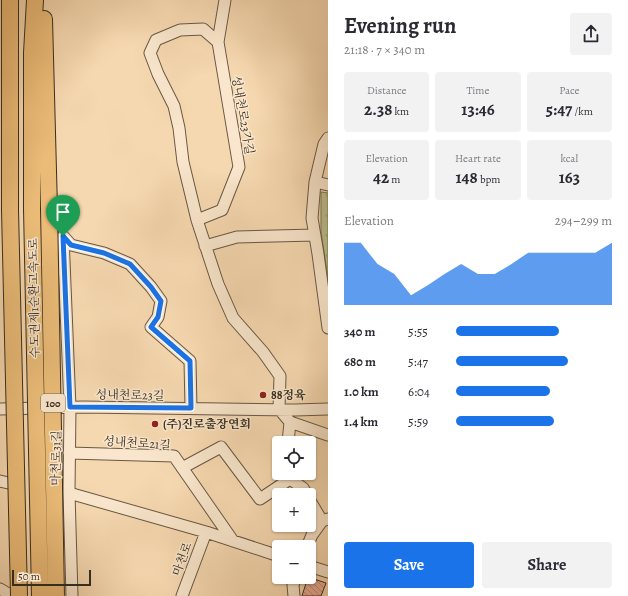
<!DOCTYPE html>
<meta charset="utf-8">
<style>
body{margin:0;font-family:Alegreya,"Noto Serif KR",serif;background:#f2f2f3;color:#2b2b33;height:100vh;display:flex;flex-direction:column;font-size:15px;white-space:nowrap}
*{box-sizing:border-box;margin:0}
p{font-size:13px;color:#7c7c81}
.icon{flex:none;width:22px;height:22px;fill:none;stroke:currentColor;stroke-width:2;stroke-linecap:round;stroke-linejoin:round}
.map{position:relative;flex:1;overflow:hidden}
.drawer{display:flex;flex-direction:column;background:#fff;width:300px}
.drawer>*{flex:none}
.buttons{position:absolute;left:272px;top:436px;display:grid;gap:8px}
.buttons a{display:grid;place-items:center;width:44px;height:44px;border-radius:4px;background:#fff;box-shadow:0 1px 3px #0004;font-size:20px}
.scale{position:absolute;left:12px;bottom:10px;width:79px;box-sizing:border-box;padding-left:4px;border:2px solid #382e20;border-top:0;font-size:11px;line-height:14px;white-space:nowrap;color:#382e20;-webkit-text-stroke:3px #f9e6cc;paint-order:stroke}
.pin{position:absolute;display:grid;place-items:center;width:34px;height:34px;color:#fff;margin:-41px -17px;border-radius:50% 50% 50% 0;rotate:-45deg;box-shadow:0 0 4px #0007}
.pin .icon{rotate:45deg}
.round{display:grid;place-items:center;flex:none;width:42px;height:42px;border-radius:4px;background:#f2f2f3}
.headline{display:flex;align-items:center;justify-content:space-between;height:68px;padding:0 16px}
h1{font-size:22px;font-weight:600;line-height:30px}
.stats{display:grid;grid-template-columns:repeat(3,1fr);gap:6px;height:68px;padding:4px 16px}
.stats div{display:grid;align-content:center;border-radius:4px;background:#f2f2f3;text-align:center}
.stats b{font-size:17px;font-weight:600}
.stats small{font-size:11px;font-weight:400}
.stats p{font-size:11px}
.chart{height:112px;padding:8px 16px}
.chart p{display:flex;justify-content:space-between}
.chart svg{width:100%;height:72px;margin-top:4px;fill:#1a73e8;opacity:.7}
.primary-button{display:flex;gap:8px;margin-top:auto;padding:8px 16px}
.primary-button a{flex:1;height:46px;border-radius:4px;background:#1a73e8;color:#fff;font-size:16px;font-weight:600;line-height:46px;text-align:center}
.primary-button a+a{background:#f2f2f3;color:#2b2b33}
ul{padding:0 16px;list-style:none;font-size:13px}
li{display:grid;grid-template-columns:64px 48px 1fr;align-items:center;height:30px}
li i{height:10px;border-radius:5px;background:#1a73e8}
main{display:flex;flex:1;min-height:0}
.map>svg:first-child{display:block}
.park{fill:url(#park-tufts);stroke:#7a7656}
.building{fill:url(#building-back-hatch);stroke:#382e20}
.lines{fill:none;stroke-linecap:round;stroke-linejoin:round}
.minor-casing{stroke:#685844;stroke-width:13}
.highway-casing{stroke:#382e20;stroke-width:18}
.minor{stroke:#f9e6cc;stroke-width:11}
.highway{stroke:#ebbc78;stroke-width:16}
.highway-bridge-casing{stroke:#382e20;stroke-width:18;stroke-linecap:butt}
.highway-bridge{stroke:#ebbc78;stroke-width:16}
.route-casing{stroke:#fff;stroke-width:8}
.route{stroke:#1a73e8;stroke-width:5}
.poi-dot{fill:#8f2418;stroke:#f9e6cc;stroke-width:1.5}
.labels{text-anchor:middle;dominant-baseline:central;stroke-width:3;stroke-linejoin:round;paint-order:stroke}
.shield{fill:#f9e6cc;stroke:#726554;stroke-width:1}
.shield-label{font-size:11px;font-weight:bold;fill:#382e20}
.street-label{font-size:12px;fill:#382e20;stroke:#f9e6cc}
.poi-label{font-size:12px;font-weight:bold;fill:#382e20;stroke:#f9e6cc;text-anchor:start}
</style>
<main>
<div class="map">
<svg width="328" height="596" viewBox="0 0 328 596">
<defs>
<pattern id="park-tufts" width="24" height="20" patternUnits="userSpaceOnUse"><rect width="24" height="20" fill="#bbbf8c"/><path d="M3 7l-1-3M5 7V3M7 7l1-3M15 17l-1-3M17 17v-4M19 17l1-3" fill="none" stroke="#999c72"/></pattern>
<pattern id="building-back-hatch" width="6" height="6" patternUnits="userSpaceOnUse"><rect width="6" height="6" fill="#ebae98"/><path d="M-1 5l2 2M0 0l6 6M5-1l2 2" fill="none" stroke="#bf8e7c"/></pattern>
</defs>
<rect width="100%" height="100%" fill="#f6d8b0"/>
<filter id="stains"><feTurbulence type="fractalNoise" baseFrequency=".005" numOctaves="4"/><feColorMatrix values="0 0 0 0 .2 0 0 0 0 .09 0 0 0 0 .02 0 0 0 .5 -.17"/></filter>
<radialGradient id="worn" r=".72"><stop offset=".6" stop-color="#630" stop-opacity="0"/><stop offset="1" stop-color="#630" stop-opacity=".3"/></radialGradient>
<path class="park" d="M321,192l7,1v85l-7,-46z"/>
<path class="building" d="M308,577l18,6 -5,13h-19z"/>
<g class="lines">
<g class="minor-casing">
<path id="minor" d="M218,42l-15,-13 -23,1 -24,10 -6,13 8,21 16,32 5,22 4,34 14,58 25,-10 17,-43 -21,-125 7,-42
M328,138l-4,6 -9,38 -3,36 6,36 10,74
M315,182l13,3
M197,220l21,64 15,34 30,34 17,24 -1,33 11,13 38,13
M205,246l32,-9 78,-2
M0,409l83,-2 212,3 33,-1
M288,443l2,-21
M69,453l105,3 59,85
M182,468l39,-21 39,52 30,-20
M289,473l1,6 13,9 4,7
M0,481l13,3
M69,493l137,39 73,24
M309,499l13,22
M307,547l5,-12 10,-14 6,-2
M309,566l19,6
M0,589l12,7
M72,596l-3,-103 1,-86 -7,-171 8,9 33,8 26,11 21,23 10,14 -3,16 -7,10 39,34 1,47
M182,596l24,-64
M294,596l-1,-11 3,-8"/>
</g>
<g class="highway-casing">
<path id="highway" d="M10,0v210
M44,19l5,190
M32,209v-156l3,-53"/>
</g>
<use href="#minor" class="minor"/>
<use href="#highway" class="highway"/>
<g class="highway-bridge-casing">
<path id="highway-bridge" d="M32,209l8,387
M49,209l7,387
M10,210l9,386"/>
</g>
<use href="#highway-bridge" class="highway-bridge"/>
</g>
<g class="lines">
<g class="route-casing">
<path id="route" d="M63,236l8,9 33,8 26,11 21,23 10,14 -3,16 -7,10 39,34 1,47 -121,-1z"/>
</g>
<use href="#route" class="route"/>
</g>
<g class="poi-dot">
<circle cx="263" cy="395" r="4"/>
<circle cx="155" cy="424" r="4"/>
</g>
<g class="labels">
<rect class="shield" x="41" y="394" width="24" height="18" rx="3"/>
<g class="shield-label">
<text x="53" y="403">100</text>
</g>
<g class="street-label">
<text transform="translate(243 115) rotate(80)">성내천로23가길</text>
<text transform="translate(34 298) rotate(-91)">수도권제1순환고속도로</text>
<text transform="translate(130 395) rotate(1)">성내천로23길</text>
<text transform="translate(137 443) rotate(4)">성내천로21길</text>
<text transform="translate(56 458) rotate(-89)">마천로31길</text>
<text transform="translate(182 559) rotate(-70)">마천로</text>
</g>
<g class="poi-label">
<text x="271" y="395">88정육</text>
<text x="163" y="424">(주)진로출장연회</text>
</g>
</g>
<rect width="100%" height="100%" filter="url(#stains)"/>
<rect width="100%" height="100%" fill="url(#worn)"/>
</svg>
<div class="buttons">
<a><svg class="icon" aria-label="locate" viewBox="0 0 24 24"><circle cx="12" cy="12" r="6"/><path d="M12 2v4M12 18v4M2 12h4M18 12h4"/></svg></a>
<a>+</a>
<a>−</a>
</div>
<div class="scale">50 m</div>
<div class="pin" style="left:63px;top:236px;background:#1e9e55"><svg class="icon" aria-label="arrive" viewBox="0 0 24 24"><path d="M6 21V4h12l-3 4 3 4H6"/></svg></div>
</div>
<section class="drawer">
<div class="headline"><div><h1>Evening run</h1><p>21:18 · 7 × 340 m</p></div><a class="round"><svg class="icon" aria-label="share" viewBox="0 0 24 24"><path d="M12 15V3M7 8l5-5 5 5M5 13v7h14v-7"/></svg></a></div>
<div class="stats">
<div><p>Distance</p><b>2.38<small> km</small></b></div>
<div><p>Time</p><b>13:46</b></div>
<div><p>Pace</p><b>5:47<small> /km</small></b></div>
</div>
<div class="stats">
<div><p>Elevation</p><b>42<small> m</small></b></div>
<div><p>Heart rate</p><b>148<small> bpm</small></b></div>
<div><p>kcal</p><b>163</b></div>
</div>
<div class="chart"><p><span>Elevation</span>294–299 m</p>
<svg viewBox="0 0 160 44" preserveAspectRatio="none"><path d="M0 44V6L10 6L20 19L30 25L40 38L50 32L60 25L70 19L80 25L90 25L100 19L110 12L120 12L130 12L140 12L150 12L160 6V44z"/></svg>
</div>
<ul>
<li><b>340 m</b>5:55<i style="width:66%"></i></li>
<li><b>680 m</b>5:47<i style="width:72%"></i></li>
<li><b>1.0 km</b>6:04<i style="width:60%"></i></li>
<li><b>1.4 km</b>5:59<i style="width:63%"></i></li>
</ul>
<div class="primary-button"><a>Save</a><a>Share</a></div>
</section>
</main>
